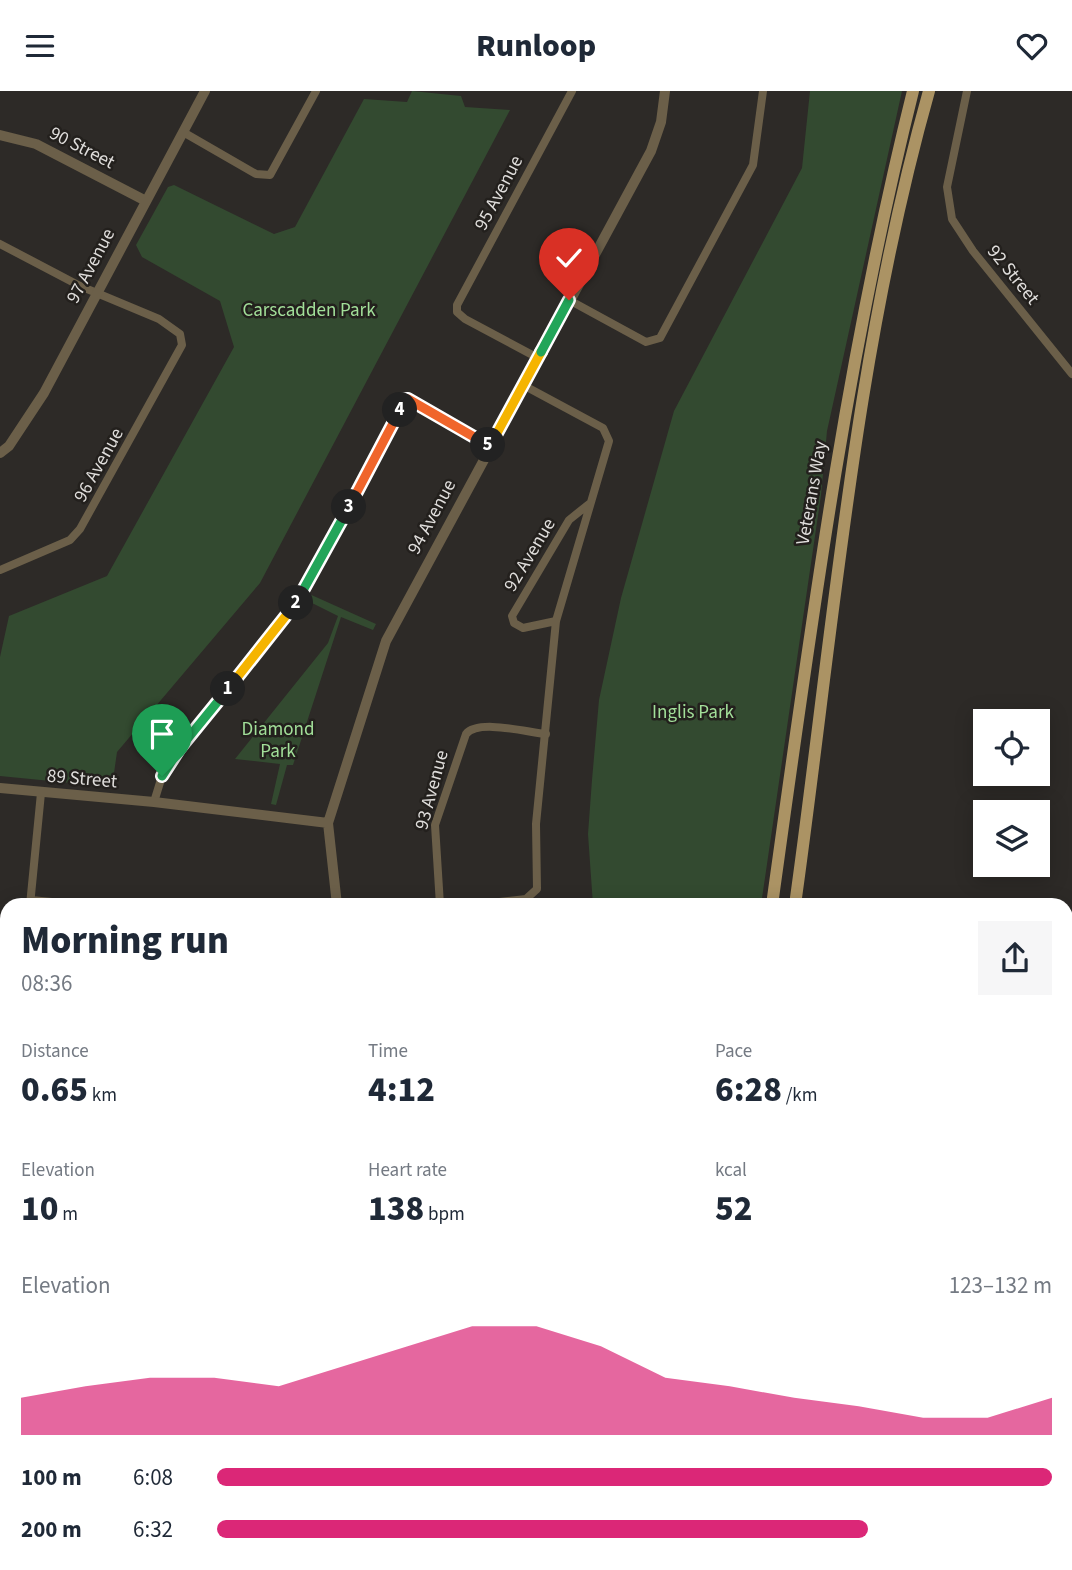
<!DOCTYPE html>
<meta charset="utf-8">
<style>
body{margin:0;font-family:"Source Sans 3",sans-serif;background:#f6f6f7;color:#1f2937;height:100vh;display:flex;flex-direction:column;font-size:26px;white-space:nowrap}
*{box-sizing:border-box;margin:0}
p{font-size:23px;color:#747a83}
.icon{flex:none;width:38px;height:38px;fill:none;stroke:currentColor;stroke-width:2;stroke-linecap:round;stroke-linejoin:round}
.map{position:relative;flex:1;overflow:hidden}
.side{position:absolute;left:0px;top:807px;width:1073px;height:674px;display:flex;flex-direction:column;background:#fff;border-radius:21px 21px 0 0;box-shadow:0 4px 18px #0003}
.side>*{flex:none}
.tools{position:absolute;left:973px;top:618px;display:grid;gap:14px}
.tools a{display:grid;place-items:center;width:77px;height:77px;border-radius:0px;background:#fff;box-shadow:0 4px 18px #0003;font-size:35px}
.pin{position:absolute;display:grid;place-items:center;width:60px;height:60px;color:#fff;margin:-72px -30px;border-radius:50% 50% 50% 0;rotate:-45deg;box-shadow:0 0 7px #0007}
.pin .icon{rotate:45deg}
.km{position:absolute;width:35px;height:35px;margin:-18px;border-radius:50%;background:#222;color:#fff;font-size:19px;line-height:35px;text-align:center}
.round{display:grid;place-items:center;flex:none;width:74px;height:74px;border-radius:0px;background:#f6f6f7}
.overview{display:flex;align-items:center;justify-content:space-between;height:119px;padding:0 21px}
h1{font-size:38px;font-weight:800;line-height:52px}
.metrics{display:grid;grid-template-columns:repeat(3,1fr);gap:10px;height:119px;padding:7px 21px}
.metrics div{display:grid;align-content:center}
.metrics b{font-size:35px;font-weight:800}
.metrics small{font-size:19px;font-weight:400}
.metrics p{font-size:19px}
.chart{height:196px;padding:14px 21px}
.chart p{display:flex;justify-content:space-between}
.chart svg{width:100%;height:126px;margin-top:7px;fill:#db2777;opacity:.7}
ul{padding:0 21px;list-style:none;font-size:23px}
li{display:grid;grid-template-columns:112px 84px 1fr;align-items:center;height:52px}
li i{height:18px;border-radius:9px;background:#db2777}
header{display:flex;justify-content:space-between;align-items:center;height:91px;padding:0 21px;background:#fff;font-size:32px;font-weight:800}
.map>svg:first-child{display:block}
.green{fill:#334a30}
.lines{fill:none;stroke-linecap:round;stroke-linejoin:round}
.minor{stroke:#6b5f49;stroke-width:8}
.tertiary{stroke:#6b5f49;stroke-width:10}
.secondary{stroke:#8f7d58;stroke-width:12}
.primary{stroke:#ab9364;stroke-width:12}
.split-1-casing{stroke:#fff;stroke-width:14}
.split-2-casing{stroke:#fff;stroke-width:14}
.split-3-casing{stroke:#fff;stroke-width:14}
.split-4-casing{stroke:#fff;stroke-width:14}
.split-5-casing{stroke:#fff;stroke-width:14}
.split-6-casing{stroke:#fff;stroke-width:14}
.split-7-casing{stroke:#fff;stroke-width:14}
.split-1{stroke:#22a559;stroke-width:9}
.split-2{stroke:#f5b400;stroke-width:9}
.split-3{stroke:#22a559;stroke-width:9}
.split-4{stroke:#f0652b;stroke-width:9}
.split-5{stroke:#f0652b;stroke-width:9}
.split-6{stroke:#f5b400;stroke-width:9}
.split-7{stroke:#22a559;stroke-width:9}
.labels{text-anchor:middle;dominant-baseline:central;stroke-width:5;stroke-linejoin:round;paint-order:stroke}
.street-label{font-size:19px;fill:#dfdddb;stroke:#23201d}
.park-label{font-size:19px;fill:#a2df99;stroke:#23201d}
</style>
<header><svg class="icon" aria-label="menu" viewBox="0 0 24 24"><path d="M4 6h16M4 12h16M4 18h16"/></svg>Runloop<svg class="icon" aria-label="heart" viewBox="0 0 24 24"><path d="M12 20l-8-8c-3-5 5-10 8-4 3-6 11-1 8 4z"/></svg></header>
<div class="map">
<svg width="1072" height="1479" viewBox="0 0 1072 1479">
<rect width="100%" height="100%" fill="#2d2a27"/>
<path class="green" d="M412,0l49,5 4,11 45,3 -250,473 -143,169 -5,35 -112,-11v-119l9,-41 98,-40 127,-229 -14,-46 -78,-44 -6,-12 32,-58 6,-2 100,49 21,-7 69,-128 43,3z
M810,0h92l-75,340 -6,64 -60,410h-168l-5,-71 4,-54 7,-80 22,-102 53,-187 128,-243z
M307,502l69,31 -3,6 -32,-13 -48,148h-6l-11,40 -5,-1 9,-40 -45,-5 93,-116 10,-27 -34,-17z
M1072,989v120l-3,3 -3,-89z"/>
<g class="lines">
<path class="minor" d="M967,0l-20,96 5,32 21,32 99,123
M183,41l73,42 14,1 46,-84
M0,153l80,42 79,33 21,15 2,11 -102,184 -10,11 -70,30
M569,209l77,42 14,-4 93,-173 10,-74
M538,267l-73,-39 -8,-7v-7l115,-214
M556,530l-33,7 -9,-5 -2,-7 57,-96 20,-16
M154,711l8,-26 18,-28 114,-142 102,-185 7,-22h5l82,47
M31,809l52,5
M30,814l11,-112
M440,814l-5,-80 31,-91c12,-15 60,-2 80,0
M473,814l53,-6 11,-10 -1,-65 20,-203 53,-180 -6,-13 -80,-43
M0,1135l7,-1
M0,1341l7,3
M1066,1366l6,24
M0,1406l7,-15
M1066,1417l6,-2
M77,1476l1,-2
M399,1479l3,-5
M557,1479l1,-5
M910,1479l1,-5
M920,1479v-5"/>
<path class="tertiary" d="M0,44l36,9 110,57
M0,362l9,-7 35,-53 161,-302
M0,697l154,14 174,21
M337,814l-9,-82 58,-182 265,-490 10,-29 4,-31
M282,1479l6,-5"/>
<path class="secondary" d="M1066,918l6,-24
M1066,976l6,-26
M1066,1151l6,25
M1066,1202l6,17"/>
<path class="primary" d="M772,814c38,-273 74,-546 141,-814
M795,814c38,-272 59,-549 134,-814
M589,1474l10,5
M709,1474l1,5
M667,1479l4,-5
M679,1479l1,-5
M690,1479v-5"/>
</g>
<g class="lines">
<g class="split-1-casing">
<path id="split-1" d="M162,685l18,-28 48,-59"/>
</g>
<g class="split-2-casing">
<path id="split-2" d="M228,598l68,-86"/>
</g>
<g class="split-3-casing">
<path id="split-3" d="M296,512l53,-96"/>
</g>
<g class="split-4-casing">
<path id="split-4" d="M349,416l51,-97"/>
</g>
<g class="split-5-casing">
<path id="split-5" d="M400,319l2,-10 6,-1 80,46"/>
</g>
<g class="split-6-casing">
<path id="split-6" d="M488,354l2,1 51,-94"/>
</g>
<g class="split-7-casing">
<path id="split-7" d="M541,261l28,-52"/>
</g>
<use href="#split-1" class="split-1"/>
<use href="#split-2" class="split-2"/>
<use href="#split-3" class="split-3"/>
<use href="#split-4" class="split-4"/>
<use href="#split-5" class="split-5"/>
<use href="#split-6" class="split-6"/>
<use href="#split-7" class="split-7"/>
</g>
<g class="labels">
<g class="street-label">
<text transform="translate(82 57) rotate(27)">90 Street</text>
<text transform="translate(499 102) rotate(-62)">95 Avenue</text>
<text transform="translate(91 175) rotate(-62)">97 Avenue</text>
<text transform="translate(1013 184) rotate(51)">92 Street</text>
<text transform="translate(99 374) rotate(-61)">96 Avenue</text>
<text transform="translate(812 402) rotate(-80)">Veterans Way</text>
<text transform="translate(432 426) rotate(-62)">94 Avenue</text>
<text transform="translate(530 464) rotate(-59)">92 Avenue</text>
<text transform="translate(82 688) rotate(5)">89 Street</text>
<text transform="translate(432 699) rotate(-75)">93 Avenue</text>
</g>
<g class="park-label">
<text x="309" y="219">Carscadden Park</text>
<text x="693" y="621">Inglis Park</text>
<text x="278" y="638">Diamond<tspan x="278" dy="22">Park</tspan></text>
</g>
</g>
</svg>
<div class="tools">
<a><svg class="icon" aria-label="locate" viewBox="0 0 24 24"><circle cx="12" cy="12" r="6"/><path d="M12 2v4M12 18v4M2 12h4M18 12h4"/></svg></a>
<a><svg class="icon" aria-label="layers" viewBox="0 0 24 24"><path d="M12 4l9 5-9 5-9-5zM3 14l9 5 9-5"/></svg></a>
</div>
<div class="pin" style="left:162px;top:685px;background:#1e9e55"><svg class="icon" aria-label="arrive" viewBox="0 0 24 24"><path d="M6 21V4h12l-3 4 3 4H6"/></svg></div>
<div class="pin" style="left:569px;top:209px;background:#d93025"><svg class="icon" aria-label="check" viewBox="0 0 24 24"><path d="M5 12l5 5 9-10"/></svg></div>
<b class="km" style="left:228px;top:598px">1</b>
<b class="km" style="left:296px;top:512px">2</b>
<b class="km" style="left:349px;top:416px">3</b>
<b class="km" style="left:400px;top:319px">4</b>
<b class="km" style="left:488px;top:354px">5</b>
<section class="side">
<div class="overview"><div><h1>Morning run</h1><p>08:36</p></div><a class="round"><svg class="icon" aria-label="share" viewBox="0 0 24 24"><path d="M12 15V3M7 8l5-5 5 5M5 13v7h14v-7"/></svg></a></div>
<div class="metrics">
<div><p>Distance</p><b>0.65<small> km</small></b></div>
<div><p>Time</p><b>4:12</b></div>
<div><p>Pace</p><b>6:28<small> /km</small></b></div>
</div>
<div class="metrics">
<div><p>Elevation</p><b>10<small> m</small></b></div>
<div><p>Heart rate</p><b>138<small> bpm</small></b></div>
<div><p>kcal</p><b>52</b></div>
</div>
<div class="chart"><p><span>Elevation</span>123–132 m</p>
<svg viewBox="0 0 160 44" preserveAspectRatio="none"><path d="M0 44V31L10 27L20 24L30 24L40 27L50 20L60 13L70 6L80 6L90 13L100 24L110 27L120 31L130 34L140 38L150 38L160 31V44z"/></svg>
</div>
<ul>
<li><b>100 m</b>6:08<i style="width:100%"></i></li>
<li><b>200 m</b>6:32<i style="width:78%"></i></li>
</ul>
</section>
</div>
